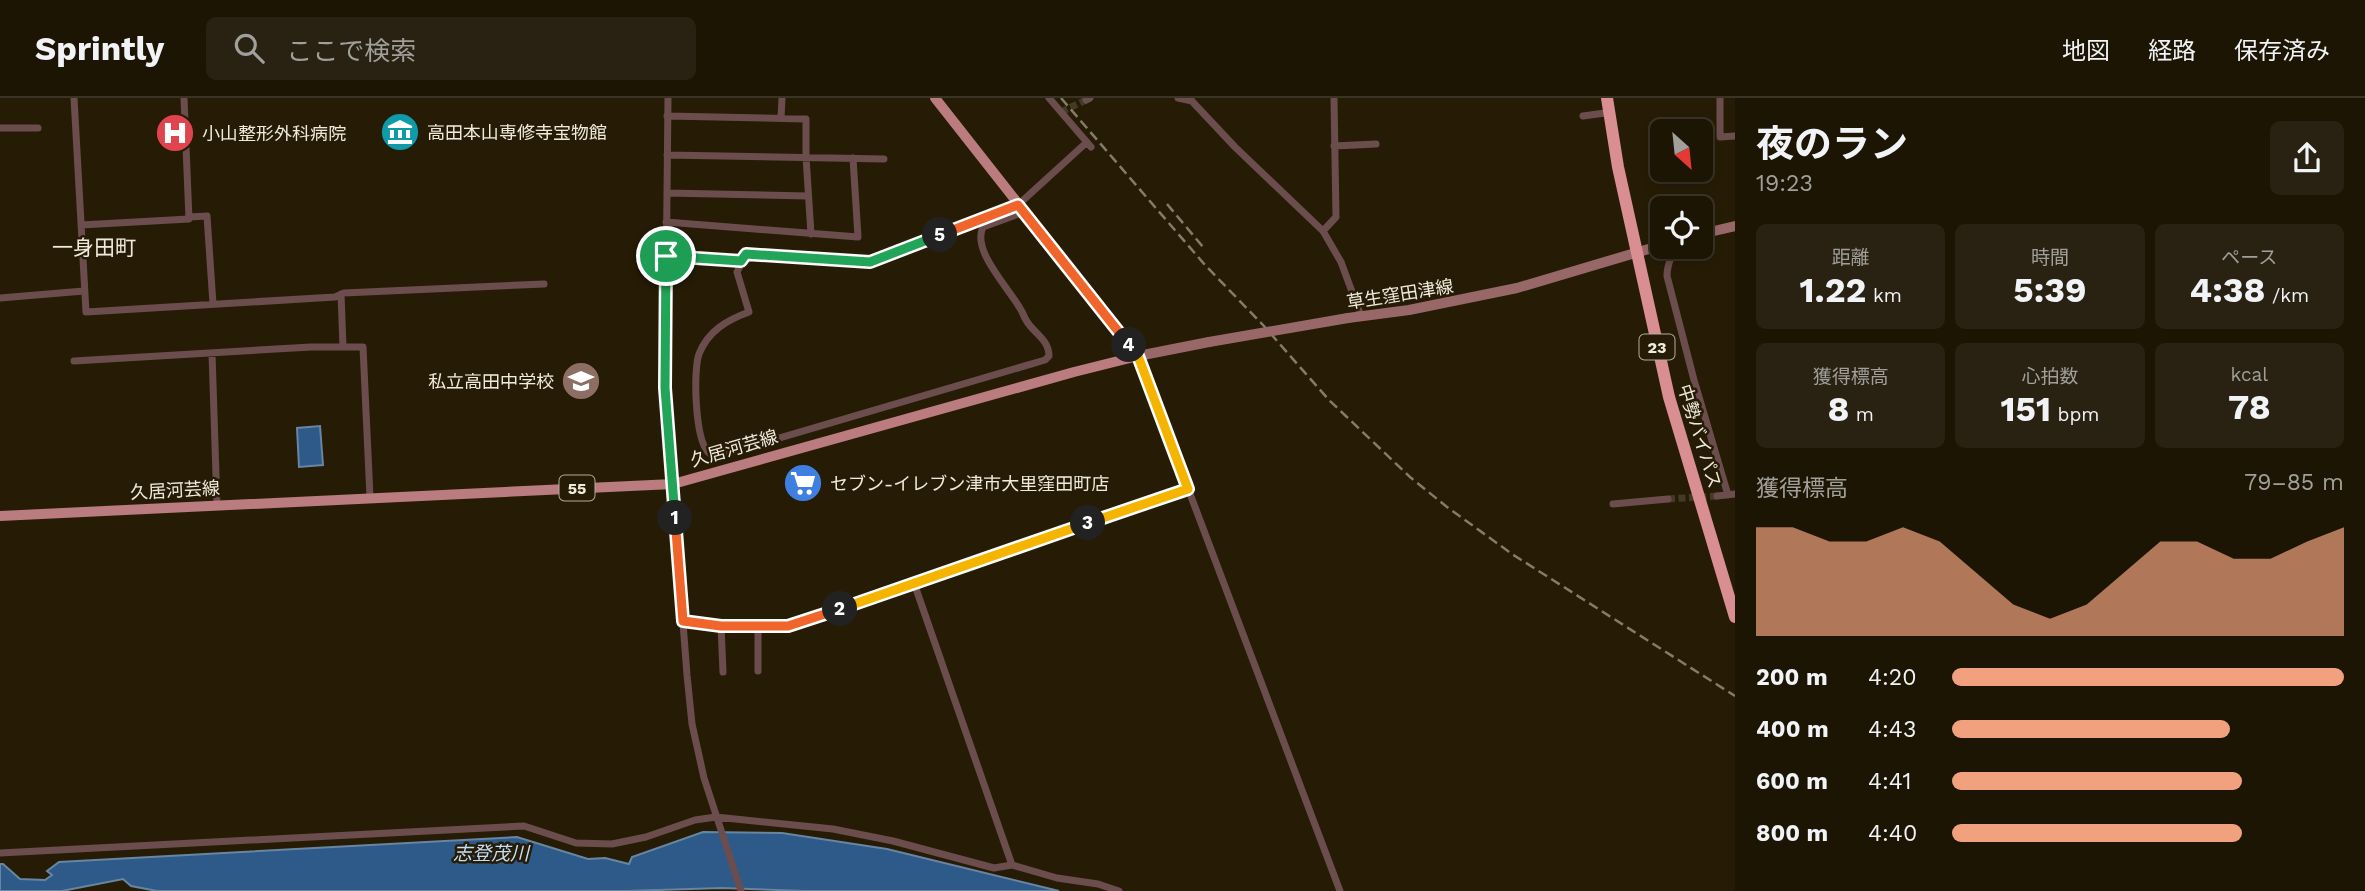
<!DOCTYPE html>
<html lang="ja">
<meta charset="utf-8">
<style>
body{margin:0;font-family:"Work Sans","Noto Sans JP",sans-serif;background:#292213;color:#f1f3f6;height:100vh;display:flex;flex-direction:column;font-size:26px;white-space:nowrap}
*{box-sizing:border-box;margin:0}
p{font-size:23px;color:#a09f9a}
.icon{flex:none;width:38px;height:38px;fill:none;stroke:currentColor;stroke-width:2;stroke-linecap:round;stroke-linejoin:round}
.map{position:relative;flex:1;overflow:hidden}
.details{display:flex;flex-direction:column;background:#1c1504;width:630px}
.details>*{flex:none}
.needle{width:46px;rotate:153deg}
.controls{position:absolute;left:1650px;top:21px;display:grid;gap:14px}
.controls a{display:grid;place-items:center;width:63px;height:63px;border-radius:10px;background:#1c1504;box-shadow:0 4px 10px #0003,0 0 0 2px #3a3426;font-size:35px}
.pin{position:absolute;display:grid;place-items:center;width:60px;height:60px;color:#fff;margin:-30px;border:4px solid #fff;border-radius:50%;box-shadow:0 2px 7px #0007}
.km{position:absolute;width:35px;height:35px;margin:-18px;border-radius:50%;background:#222;color:#fff;font-size:19px;line-height:35px;text-align:center}
.round{display:grid;place-items:center;flex:none;width:74px;height:74px;border-radius:10px;background:#292213}
.head{display:flex;align-items:center;justify-content:space-between;height:119px;padding:0 21px}
h1{font-size:38px;font-weight:700;line-height:52px}
.metrics{display:grid;grid-template-columns:repeat(3,1fr);gap:10px;height:119px;padding:7px 21px}
.metrics div{display:grid;align-content:center;border-radius:10px;background:#292213;text-align:center}
.metrics b{font-size:35px;font-weight:700}
.metrics small{font-size:19px;font-weight:400}
.metrics p{font-size:19px}
.chart{height:196px;padding:14px 21px}
.chart p{display:flex;justify-content:space-between}
.chart svg{width:100%;height:126px;margin-top:7px;fill:#f1a17d;opacity:.7}
ul{padding:0 21px;list-style:none;font-size:23px}
li{display:grid;grid-template-columns:112px 84px 1fr;align-items:center;height:52px}
li i{height:18px;border-radius:9px;background:#f1a17d}
header{display:flex;align-items:center;gap:42px;box-sizing:border-box;height:98px;padding:0 35px;background:#1c1504;border-bottom:2px solid #3a3426}
header strong{font-size:33px}
nav{display:flex;gap:38px;margin-inline-start:auto;font-size:24px}
.search{width:490px;height:63px;background:#292213;display:flex;align-items:center;gap:18px;box-sizing:border-box;padding:0 24px;border-radius:10px;color:#a09f9a;font-size:26px}
main{display:flex;flex:1;min-height:0}
.map>svg:first-child{display:block}
.water{fill:#2d5a89;stroke:#6885a2;stroke-width:2}
.lines{fill:none;stroke-linecap:round;stroke-linejoin:round}
.street-tunnel{stroke:#443b26;stroke-width:7;stroke-dasharray:7 3.5;stroke-linecap:butt}
.street{stroke:#6c4d4e;stroke-width:7}
.secondary{stroke:#986869;stroke-width:10}
.primary{stroke:#ba7c7e;stroke-width:10}
.highway{stroke:#d98e91;stroke-width:12}
.rail{stroke:#847c69;stroke-width:2.5;stroke-dasharray:10 5;stroke-linecap:butt}
.secondary-bridge{stroke:#986869;stroke-width:10}
.split-1-casing{stroke:#fff;stroke-width:14}
.split-2-casing{stroke:#fff;stroke-width:14}
.split-3-casing{stroke:#fff;stroke-width:14}
.split-4-casing{stroke:#fff;stroke-width:14}
.split-5-casing{stroke:#fff;stroke-width:14}
.split-6-casing{stroke:#fff;stroke-width:14}
.split-1{stroke:#22a559;stroke-width:9}
.split-2{stroke:#f0652b;stroke-width:9}
.split-3{stroke:#f5b400;stroke-width:9}
.split-4{stroke:#f5b400;stroke-width:9}
.split-5{stroke:#f0652b;stroke-width:9}
.split-6{stroke:#22a559;stroke-width:9}
.labels{text-anchor:middle;dominant-baseline:central;stroke-width:5;stroke-linejoin:round;paint-order:stroke}
.shield{fill:#261c06;stroke:#b3ac9c;stroke-width:2}
.shield-label{font-size:16px;font-weight:bold;fill:#f0eadc}
.poi-label{font-size:18px;fill:#f0eadc;stroke:#261c06;text-anchor:start}
.street-label{font-size:18px;fill:#f0eadc;stroke:#261c06}
.water-label{font-size:19px;font-style:italic;fill:#c3ddfa;stroke:#261c06}
.quarter-label{font-size:21px;fill:#f0eadc;stroke:#261c06}
</style>
<header>
<strong>Sprintly</strong>
<div class="search"><svg class="icon" aria-label="search" viewBox="0 0 24 24"><circle cx="10" cy="10" r="6"/><path d="M15 15l6 6"/></svg>ここで検索</div>
<nav><a>地図</a><a>経路</a><a>保存済み</a></nav>
</header>
<main>
<div class="map">
<svg width="1735" height="793" viewBox="0 0 1735 793">
<rect width="100%" height="100%" fill="#261c06"/>
<path class="water" d="M320,328l3,39 -24,2 -2,-39z
M703,734l79,1 105,16 172,42h-255l-82,-3 -95,3h-470l-26,-5 -8,-7 -61,12h-62v-27h3l17,15 25,1 7,-5 -5,-4 12,-9 458,-25 71,22 17,-1 24,6 3,-7z"/>
<g class="lines">
<path class="street-tunnel" d="M1061,14l25,-12
M1668,401l49,-3"/>
<path class="street" d="M74,0l12,214 249,-15 9,-4 200,-9
M668,0l-3,290 22,287 5,49 12,54 37,113
M1049,0l42,49
M1178,0l14,3
M1189,0l46,49 88,84 18,31 20,54
M1720,0v39l15,-1
M1086,2l4,-2
M667,18l139,3v38l5,77
M1583,18l22,-3
M781,20l1,-20
M0,30h38
M1334,48l42,-2
M667,57l217,4
M667,95l141,3
M1024,114l-41,15c-12,24 27,62 38,83 2,3 3,7 5,10 7,13 23,19 23,36l-4,4 -327,96c-6,-1 -6,0 -10,-4 -13,-14 -15,-81 -9,-98 9,-23 28,-34 50,-42l-12,-40 9,-18 124,8 148,-57 69,-63
M189,119l18,-1 6,88
M666,124l192,15 -5,-79
M81,127l108,-6 -5,-121
M1323,133l13,-14 -2,-119
M1674,149c-2,12 -7,15 -7,29l27,104 34,115
M666,158l75,5
M341,196l2,53
M0,200l84,-7
M212,255l5,153
M1138,258l202,535
M74,263l237,-14h52l7,150
M1717,398l18,-2
M1613,406l55,-5
M914,485l98,282 45,13 41,6 21,7
M683,523l35,4 70,1 9,-2 391,-135
M721,528l2,46
M758,573v-45
M0,755l524,-27 52,17 36,1 34,-7 49,-17 21,-3 117,12 60,12 101,27 18,-3"/>
<path class="secondary" d="M1701,136l34,-8
M1348,220l61,-8 108,-22 145,-43
M1138,258l71,-14"/>
<path class="primary" d="M0,418l673,-32 401,-112 64,-16 -203,-258"/>
<path class="highway" d="M1607,0l11,69 51,230 66,220"/>
<path class="rail" d="M1061,0l144,167 58,60 66,75 81,77 37,30 65,47 223,142
M1167,106l36,43"/>
<path class="secondary-bridge" d="M1209,244l139,-24"/>
</g>
<g class="lines">
<g class="split-1-casing">
<path id="split-1" d="M666,158l-1,132 10,130"/>
</g>
<g class="split-2-casing">
<path id="split-2" d="M675,420l8,103 38,5h67l52,-17"/>
</g>
<g class="split-3-casing">
<path id="split-3" d="M840,511l248,-86"/>
</g>
<g class="split-4-casing">
<path id="split-4" d="M1088,425l100,-34 -50,-133 -9,-11"/>
</g>
<g class="split-5-casing">
<path id="split-5" d="M940,137l78,-30 111,140"/>
</g>
<g class="split-6-casing">
<path id="split-6" d="M666,158l75,5 5,-7 124,8 70,-27"/>
</g>
<use href="#split-1" class="split-1"/>
<use href="#split-2" class="split-2"/>
<use href="#split-3" class="split-3"/>
<use href="#split-4" class="split-4"/>
<use href="#split-5" class="split-5"/>
<use href="#split-6" class="split-6"/>
</g>
<defs>
<g id="museum-disc" transform="scale(2.0125)"><circle r="9.5" fill="#0f9aa8" stroke="#261c06"/><path d="M0-6L6-3V-2H-6V-3ZM-5-1h2V3h-2ZM-1-1h2V3h-2ZM3-1h2V3H3ZM-6 4H6V6H-6Z" fill="#fff"/></g>
<g id="hospital-disc" transform="scale(2.0125)"><circle r="9.5" fill="#e0444e" stroke="#261c06"/><path d="M-5-5h3v3.5h4V-5h3V5h-3V1.5h-4V5h-3Z" fill="#fff"/></g>
<g id="school-disc" transform="scale(2.0125)"><circle r="9.5" fill="#8d6e63" stroke="#261c06"/><path d="M0-5L7-2L0 1L-7-2ZM-4 1L0 2.5L4 1V4Q0 6-4 4Z" fill="#fff"/></g>
<g id="supermarket-disc" transform="scale(2.0125)"><circle r="9.5" fill="#3f7fe0" stroke="#261c06"/><path d="M-6-5.5h2.5l.6 2H6L4.5 2H-2.5L-4.4-4H-6ZM-1.5 3.2a1.3 1.3 0 1 0 .1 0ZM3 3.2a1.3 1.3 0 1 0 .1 0Z" fill="#fff"/></g>
</defs>
<g fill-rule="evenodd">
<use href="#museum-disc" x="400" y="34"/>
<use href="#hospital-disc" x="175" y="35"/>
<use href="#school-disc" x="581" y="283"/>
<use href="#supermarket-disc" x="803" y="385"/>
</g>
<g class="labels">
<g class="shield">
<rect x="1639.5" y="236.5" width="35" height="25" rx="5"/>
<rect x="559.5" y="377.5" width="35" height="25" rx="5"/>
</g>
<g class="shield-label">
<text x="1657" y="249">23</text>
<text x="577" y="390">55</text>
</g>
<g class="poi-label">
<text x="427" y="34">高田本山専修寺宝物館</text>
<text x="202" y="35">小山整形外科病院</text>
<text x="554" y="283" text-anchor="end">私立高田中学校</text>
<text x="830" y="385">セブン-イレブン津市大里窪田町店</text>
</g>
<g class="street-label">
<text transform="translate(1400 196) rotate(-9)">草生窪田津線</text>
<text transform="translate(1700 338) rotate(73)">中勢バイパス</text>
<text transform="translate(734 350) rotate(-16)">久居河芸線</text>
<text transform="translate(175 392) rotate(-3)">久居河芸線</text>
</g>
<g class="water-label">
<text x="491" y="755">志登茂川</text>
</g>
<g class="quarter-label">
<text x="94" y="149">一身田町</text>
</g>
</g>
</svg>
<div class="controls">
<a><svg class="needle" viewBox="-14 -14 28 28"><path d="M0-13l5 13h-10z" fill="#e53935"/><path d="M0 13l5-13h-10z" fill="#a09f9a"/></svg></a>
<a><svg class="icon" aria-label="locate" viewBox="0 0 24 24"><circle cx="12" cy="12" r="6"/><path d="M12 2v4M12 18v4M2 12h4M18 12h4"/></svg></a>
</div>
<div class="pin" style="left:666px;top:158px;background:#1e9e55"><svg class="icon" aria-label="arrive" viewBox="0 0 24 24"><path d="M6 21V4h12l-3 4 3 4H6"/></svg></div>
<b class="km" style="left:675px;top:420px">1</b>
<b class="km" style="left:840px;top:511px">2</b>
<b class="km" style="left:1088px;top:425px">3</b>
<b class="km" style="left:1129px;top:247px">4</b>
<b class="km" style="left:940px;top:137px">5</b>
</div>
<section class="details">
<div class="head"><div><h1>夜のラン</h1><p>19:23</p></div><a class="round"><svg class="icon" aria-label="share" viewBox="0 0 24 24"><path d="M12 15V3M7 8l5-5 5 5M5 13v7h14v-7"/></svg></a></div>
<div class="metrics">
<div><p>距離</p><b>1.22<small> km</small></b></div>
<div><p>時間</p><b>5:39</b></div>
<div><p>ペース</p><b>4:38<small> /km</small></b></div>
</div>
<div class="metrics">
<div><p>獲得標高</p><b>8<small> m</small></b></div>
<div><p>心拍数</p><b>151<small> bpm</small></b></div>
<div><p>kcal</p><b>78</b></div>
</div>
<div class="chart"><p><span>獲得標高</span>79–85 m</p>
<svg viewBox="0 0 160 44" preserveAspectRatio="none"><path d="M0 44V6L10 6L20 11L30 11L40 6L50 11L60 22L70 33L80 38L90 33L100 22L110 11L120 11L130 17L140 17L150 11L160 6V44z"/></svg>
</div>
<ul>
<li><b>200 m</b>4:20<i style="width:100%"></i></li>
<li><b>400 m</b>4:43<i style="width:71%"></i></li>
<li><b>600 m</b>4:41<i style="width:74%"></i></li>
<li><b>800 m</b>4:40<i style="width:74%"></i></li>
</ul>
</section>
</main>
